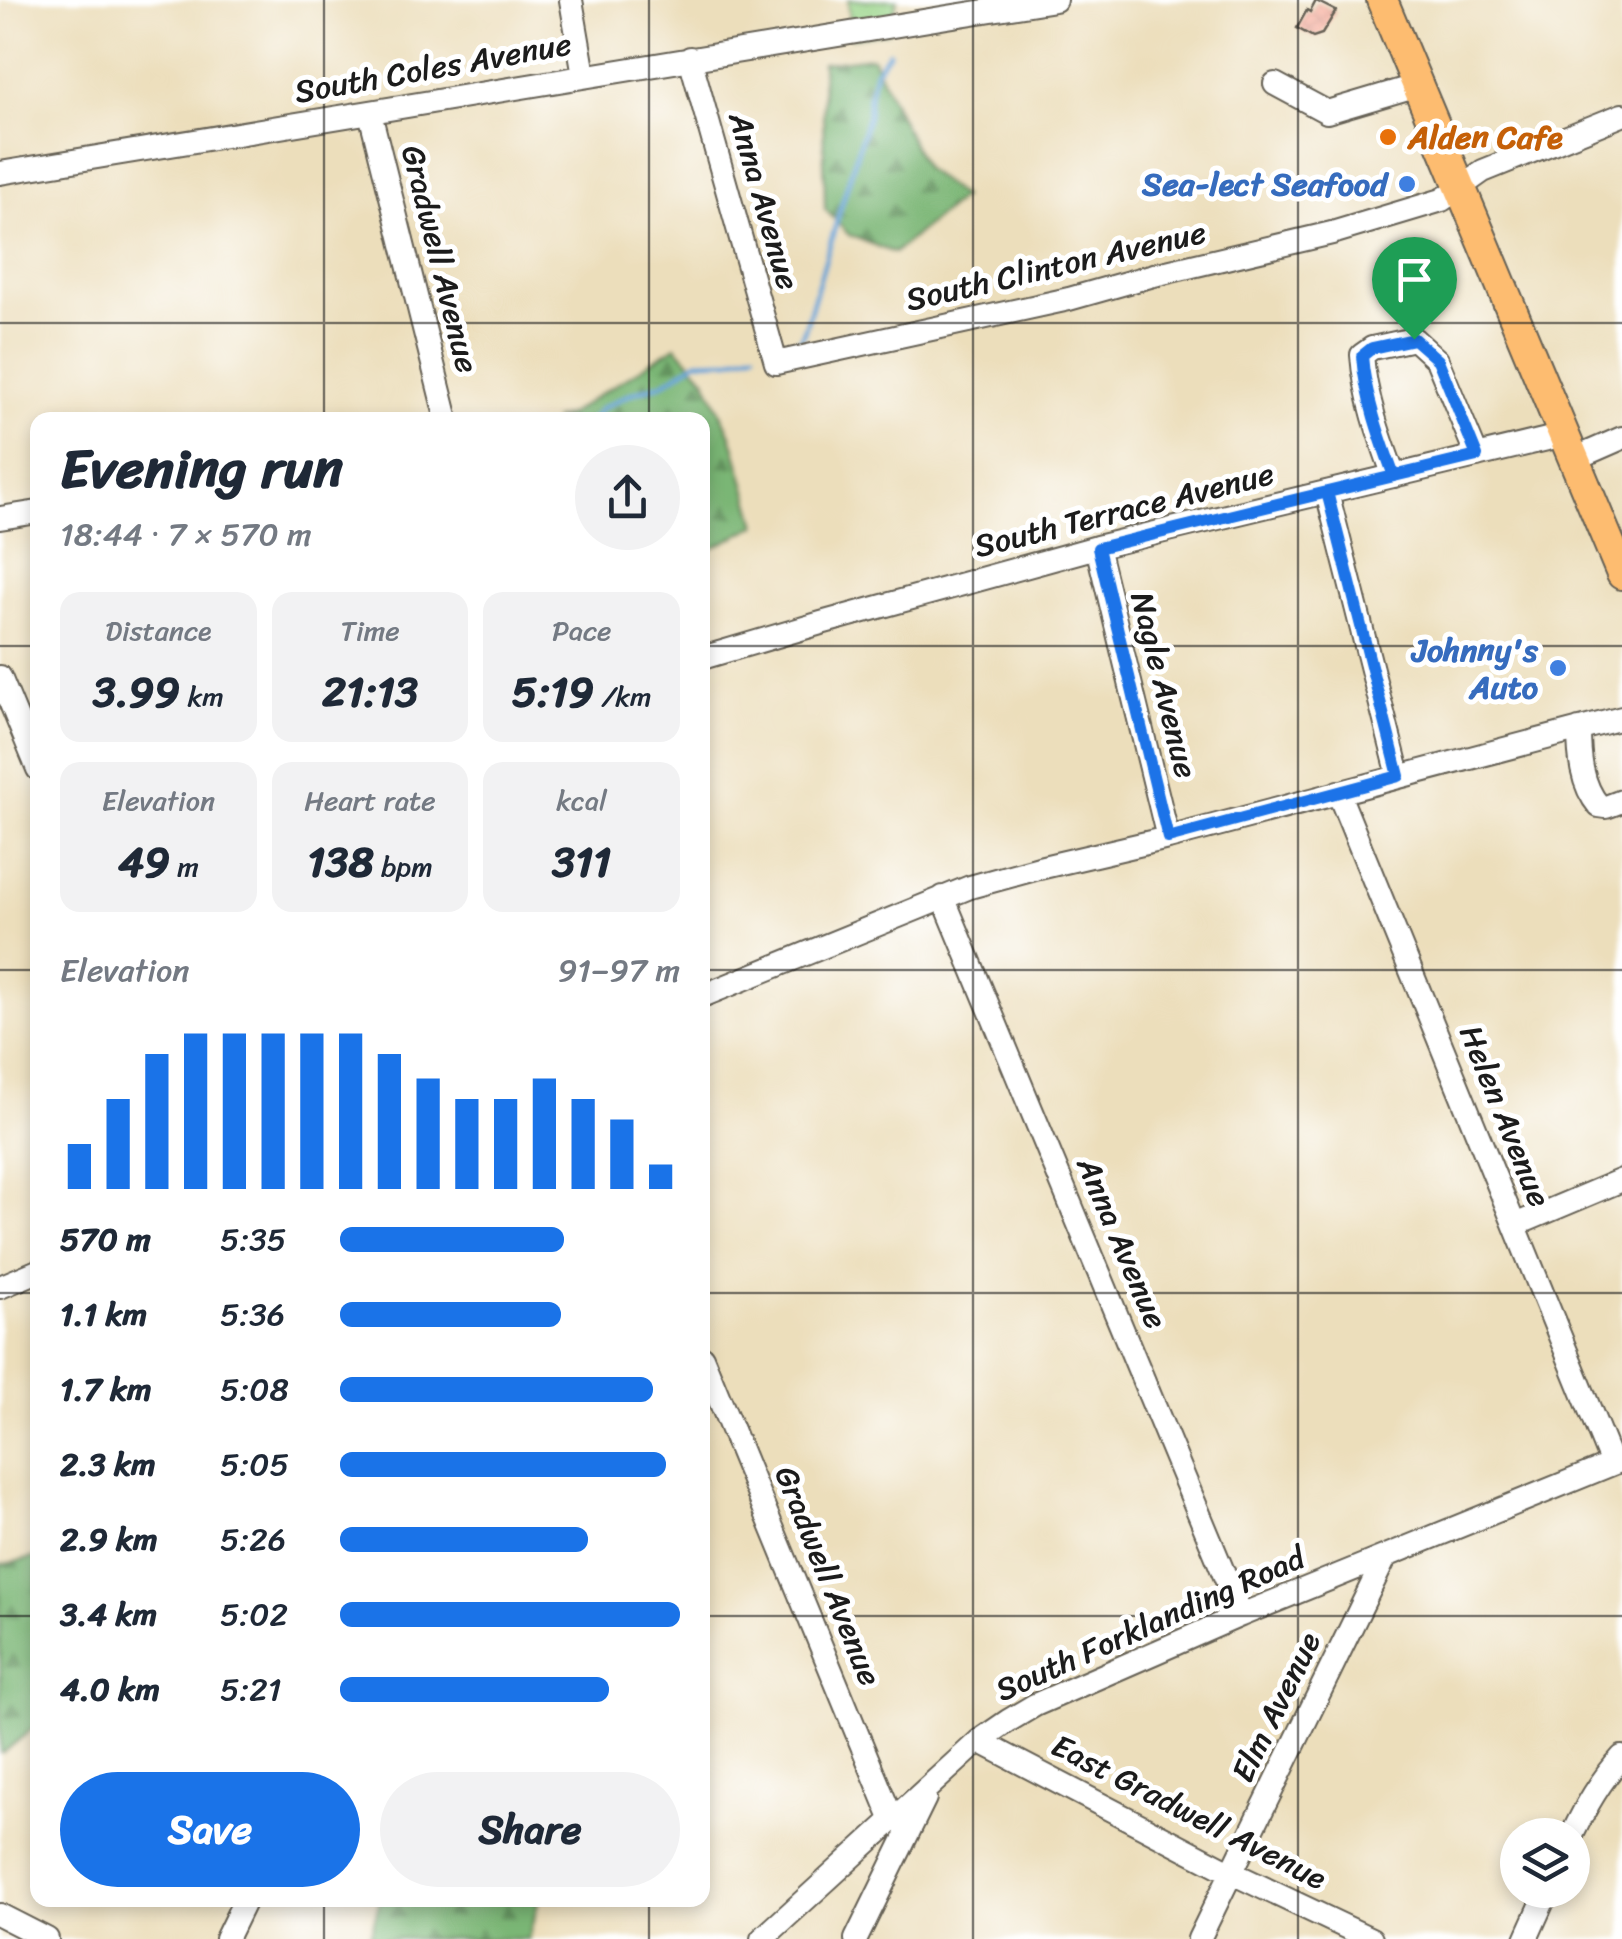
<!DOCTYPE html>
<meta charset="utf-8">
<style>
body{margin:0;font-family:Sriracha,sans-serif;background:#f2f2f3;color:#1f2937;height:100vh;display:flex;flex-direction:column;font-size:38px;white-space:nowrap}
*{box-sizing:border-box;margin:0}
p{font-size:32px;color:#747a83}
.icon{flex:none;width:55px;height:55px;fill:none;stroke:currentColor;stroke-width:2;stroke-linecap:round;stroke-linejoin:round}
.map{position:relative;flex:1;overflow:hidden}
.panel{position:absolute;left:30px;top:412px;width:680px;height:1495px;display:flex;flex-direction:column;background:#fff;border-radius:20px;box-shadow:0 5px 15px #0003}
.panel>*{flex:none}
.buttons{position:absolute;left:1500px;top:1818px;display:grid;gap:20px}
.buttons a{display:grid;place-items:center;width:90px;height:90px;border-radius:50%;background:#fff;box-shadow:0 5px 15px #0003;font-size:50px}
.pin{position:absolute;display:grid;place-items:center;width:85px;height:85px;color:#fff;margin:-102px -42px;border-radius:50% 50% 50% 0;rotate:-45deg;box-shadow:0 0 10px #0007}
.pin .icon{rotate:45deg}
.round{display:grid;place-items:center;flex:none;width:105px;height:105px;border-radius:52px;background:#f2f2f3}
.head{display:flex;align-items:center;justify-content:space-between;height:170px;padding:0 30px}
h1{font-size:55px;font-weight:800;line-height:75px}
.stats{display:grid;grid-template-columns:repeat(3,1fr);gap:15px;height:170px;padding:10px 30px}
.stats div{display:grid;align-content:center;border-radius:20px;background:#f2f2f3;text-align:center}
.stats b{font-size:42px;font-weight:800}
.stats small{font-size:28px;font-weight:400}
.stats p{font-size:28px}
.chart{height:280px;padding:20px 30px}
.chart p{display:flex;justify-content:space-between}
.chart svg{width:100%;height:180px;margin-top:10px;stroke:#1a73e8;stroke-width:6}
.action{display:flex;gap:20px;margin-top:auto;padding:20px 30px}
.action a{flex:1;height:115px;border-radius:60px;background:#1a73e8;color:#fff;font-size:40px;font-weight:800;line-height:115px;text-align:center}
.action a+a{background:#f2f2f3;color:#1f2937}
ul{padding:0 30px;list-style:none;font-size:32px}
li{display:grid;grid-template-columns:160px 120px 1fr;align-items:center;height:75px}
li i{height:25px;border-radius:12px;background:#1a73e8}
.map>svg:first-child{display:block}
.forest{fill:url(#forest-firs);stroke:#4b6948;stroke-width:2.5}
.park{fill:#99d488;stroke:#5a7852;stroke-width:2.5}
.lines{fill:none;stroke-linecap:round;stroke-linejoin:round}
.stream{stroke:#64a2d6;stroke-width:5}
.building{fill:url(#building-cross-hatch)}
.minor-casing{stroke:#656054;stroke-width:26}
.major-casing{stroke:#656054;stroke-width:34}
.minor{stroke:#fff;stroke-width:22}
.major{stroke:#fdbc6f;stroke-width:30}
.route-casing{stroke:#fff;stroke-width:20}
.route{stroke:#1a73e8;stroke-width:12}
.grid{fill:none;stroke:#1c1c1c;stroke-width:2.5;stroke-opacity:0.55}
.food-dot{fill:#e8710a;stroke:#fff;stroke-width:4}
.shop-dot{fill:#3f7fe0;stroke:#fff;stroke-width:4}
.labels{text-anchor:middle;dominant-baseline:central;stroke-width:10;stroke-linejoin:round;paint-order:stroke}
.street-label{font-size:32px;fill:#1c1c1c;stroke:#fff}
.food-label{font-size:32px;font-weight:bold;fill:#c56008;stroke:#fff;text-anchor:start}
.shop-label{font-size:32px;font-weight:bold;fill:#366cbe;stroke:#fff;text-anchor:end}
</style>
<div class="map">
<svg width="1622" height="1939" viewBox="0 0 1622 1939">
<defs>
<pattern id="forest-firs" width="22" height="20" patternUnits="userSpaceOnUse" patternTransform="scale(2.5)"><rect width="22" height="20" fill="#7ab674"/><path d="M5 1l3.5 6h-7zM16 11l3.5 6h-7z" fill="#63935e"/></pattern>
<pattern id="building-cross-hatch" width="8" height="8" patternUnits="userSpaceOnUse" patternTransform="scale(2.5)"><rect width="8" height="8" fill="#f5a28e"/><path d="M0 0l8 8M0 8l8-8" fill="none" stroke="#d18b7a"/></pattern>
</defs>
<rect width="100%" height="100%" fill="#fff"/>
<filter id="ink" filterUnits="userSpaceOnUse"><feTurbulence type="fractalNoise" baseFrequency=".01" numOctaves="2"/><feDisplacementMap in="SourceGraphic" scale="20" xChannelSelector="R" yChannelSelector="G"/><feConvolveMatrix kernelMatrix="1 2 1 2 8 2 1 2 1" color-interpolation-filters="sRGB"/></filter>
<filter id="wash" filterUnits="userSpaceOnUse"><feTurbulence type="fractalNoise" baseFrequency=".0048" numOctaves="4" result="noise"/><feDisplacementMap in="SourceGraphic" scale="40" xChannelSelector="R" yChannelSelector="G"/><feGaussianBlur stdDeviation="2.25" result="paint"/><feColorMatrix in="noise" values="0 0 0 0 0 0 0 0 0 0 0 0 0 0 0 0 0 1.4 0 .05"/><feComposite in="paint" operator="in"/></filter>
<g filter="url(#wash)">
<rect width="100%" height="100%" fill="#ecdebb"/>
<path class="forest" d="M872,57l52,111 38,29 -68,56 -45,-18 -24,-26 -3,-146z
M676,346l29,32 26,57 26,90 -54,28 -1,-133h-150l14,-4z
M37,1557v168l-34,28h-3v-188z
M380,1900h159l-11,39h-159z"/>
<path class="park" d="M848,0h49l-8,32 -37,6z"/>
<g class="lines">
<path class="stream" d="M792,347l8,-8 5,-10 63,-214 1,-18 6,-26 14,-19
M592,420l8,-11 30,-15 34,-11 33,-22 32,-1 26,-8"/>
</g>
<g id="blocks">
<path class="building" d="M1316,1l20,10 -14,23 -9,3 -16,-9 10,-18 3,2z"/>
</g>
</g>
<g filter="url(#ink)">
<use href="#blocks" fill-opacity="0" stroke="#656054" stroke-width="2.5"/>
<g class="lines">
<g class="minor-casing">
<path id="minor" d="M571,0l13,75
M690,58l86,305 293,-64 85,-24 178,-42 110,-33 41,-29 139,-56
M1275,84l52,28 91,-27
M370,113l77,307
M0,173c352,-57 703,-118 1055,-173
M1574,459l48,-21
M1394,476c-14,-38 -29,-80 -32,-121l10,-7 42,-9 23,21 40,96
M1327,492l72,284
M0,518l38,-6
M1097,547l71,291
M702,658l119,-35 276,-76 467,-112
M0,677l38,92
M1579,729c0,26 2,56 20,77l7,1 16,-6
M1338,792l274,672
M943,897l298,718
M702,996l268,-109 69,-19 129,-30 454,-120
M1515,1225l107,-45
M0,1287l38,-16
M702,1357l191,464
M979,1741l253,132 139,66
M1572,1835c14,-29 28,-54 50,-78
M0,1915l47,24
M226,1939l19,-39
M762,1939l217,-198 29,-20 27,-16 206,-90 381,-155
M856,1939l69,-141
M1199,1939l186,-381
M1526,1939l22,-49"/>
</g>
<g class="major-casing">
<path id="major" d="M1382,0l240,574"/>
</g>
<use href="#minor" class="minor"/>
<use href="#major" class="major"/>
</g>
</g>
<g class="lines" filter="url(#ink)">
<g class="route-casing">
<path id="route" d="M1414,339l-42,9 -10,8c3,40 18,82 32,120l-67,16 72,284 -231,62 -70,-290c126,-31 253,-62 379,-92l-39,-96 -24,-21"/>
</g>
<use href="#route" class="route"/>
</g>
<path class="grid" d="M324,0v420M649,0v420M973,0v1939M1298,0v1939M0,323h1622M0,646h38M702,646h920M0,970h38M702,970h920M0,1293h38M702,1293h920M0,1616h38M702,1616h920M324,1900v39M649,1900v39"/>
<circle class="food-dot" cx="1388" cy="137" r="10"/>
<g class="shop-dot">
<circle cx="1407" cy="184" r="10"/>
<circle cx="1558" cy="668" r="10"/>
</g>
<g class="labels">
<g class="street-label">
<text transform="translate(433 68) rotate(-10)">South Coles Avenue</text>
<text transform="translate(764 201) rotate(74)">Anna Avenue</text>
<text transform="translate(440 259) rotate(76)">Gradwell Avenue</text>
<text transform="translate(1056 266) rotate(-13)">South Clinton Avenue</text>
<text transform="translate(1124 510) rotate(-14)">South Terrace Avenue</text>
<text transform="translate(1164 685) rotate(76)">Nagle Avenue</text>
<text transform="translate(1505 1116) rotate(68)">Helen Avenue</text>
<text transform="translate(1122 1243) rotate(67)">Anna Avenue</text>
<text transform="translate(828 1576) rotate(68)">Gradwell Avenue</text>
<text transform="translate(1150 1624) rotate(-24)">South Forklanding Road</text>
<text transform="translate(1276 1707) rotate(-64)">Elm Avenue</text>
<text transform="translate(1189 1812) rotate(27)">East Gradwell Avenue</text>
</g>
<g class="food-label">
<text x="1408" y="137">Alden Cafe</text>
</g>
<g class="shop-label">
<text x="1387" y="184">Sea-lect Seafood</text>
<text x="1538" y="650">Johnny's<tspan x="1538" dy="37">Auto</tspan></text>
</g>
</g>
</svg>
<div class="buttons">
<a><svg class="icon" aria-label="layers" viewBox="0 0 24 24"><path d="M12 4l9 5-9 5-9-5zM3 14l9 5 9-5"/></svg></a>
</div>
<div class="pin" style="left:1414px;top:339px;background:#1e9e55"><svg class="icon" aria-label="arrive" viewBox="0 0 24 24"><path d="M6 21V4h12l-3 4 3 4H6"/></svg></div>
<section class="panel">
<div class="head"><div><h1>Evening run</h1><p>18:44 · 7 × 570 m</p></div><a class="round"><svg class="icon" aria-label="share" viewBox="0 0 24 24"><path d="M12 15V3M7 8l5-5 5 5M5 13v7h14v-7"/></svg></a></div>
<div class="stats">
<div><p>Distance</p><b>3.99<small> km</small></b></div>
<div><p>Time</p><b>21:13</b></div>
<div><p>Pace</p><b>5:19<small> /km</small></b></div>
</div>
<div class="stats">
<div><p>Elevation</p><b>49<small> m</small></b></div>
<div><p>Heart rate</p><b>138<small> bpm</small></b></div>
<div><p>kcal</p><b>311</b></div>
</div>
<div class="chart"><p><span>Elevation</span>91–97 m</p>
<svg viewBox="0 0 160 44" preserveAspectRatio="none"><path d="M5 44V33M15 44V22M25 44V11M35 44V6M45 44V6M55 44V6M65 44V6M75 44V6M85 44V11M95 44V17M105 44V22M115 44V22M125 44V17M135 44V22M145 44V27M155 44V38"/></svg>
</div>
<ul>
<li><b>570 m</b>5:35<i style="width:66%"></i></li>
<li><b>1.1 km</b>5:36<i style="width:65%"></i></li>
<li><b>1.7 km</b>5:08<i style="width:92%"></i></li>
<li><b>2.3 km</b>5:05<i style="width:96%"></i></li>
<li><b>2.9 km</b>5:26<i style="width:73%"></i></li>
<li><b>3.4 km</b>5:02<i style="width:100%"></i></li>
<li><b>4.0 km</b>5:21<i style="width:79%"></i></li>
</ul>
<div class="action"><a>Save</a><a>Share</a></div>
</section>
</div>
